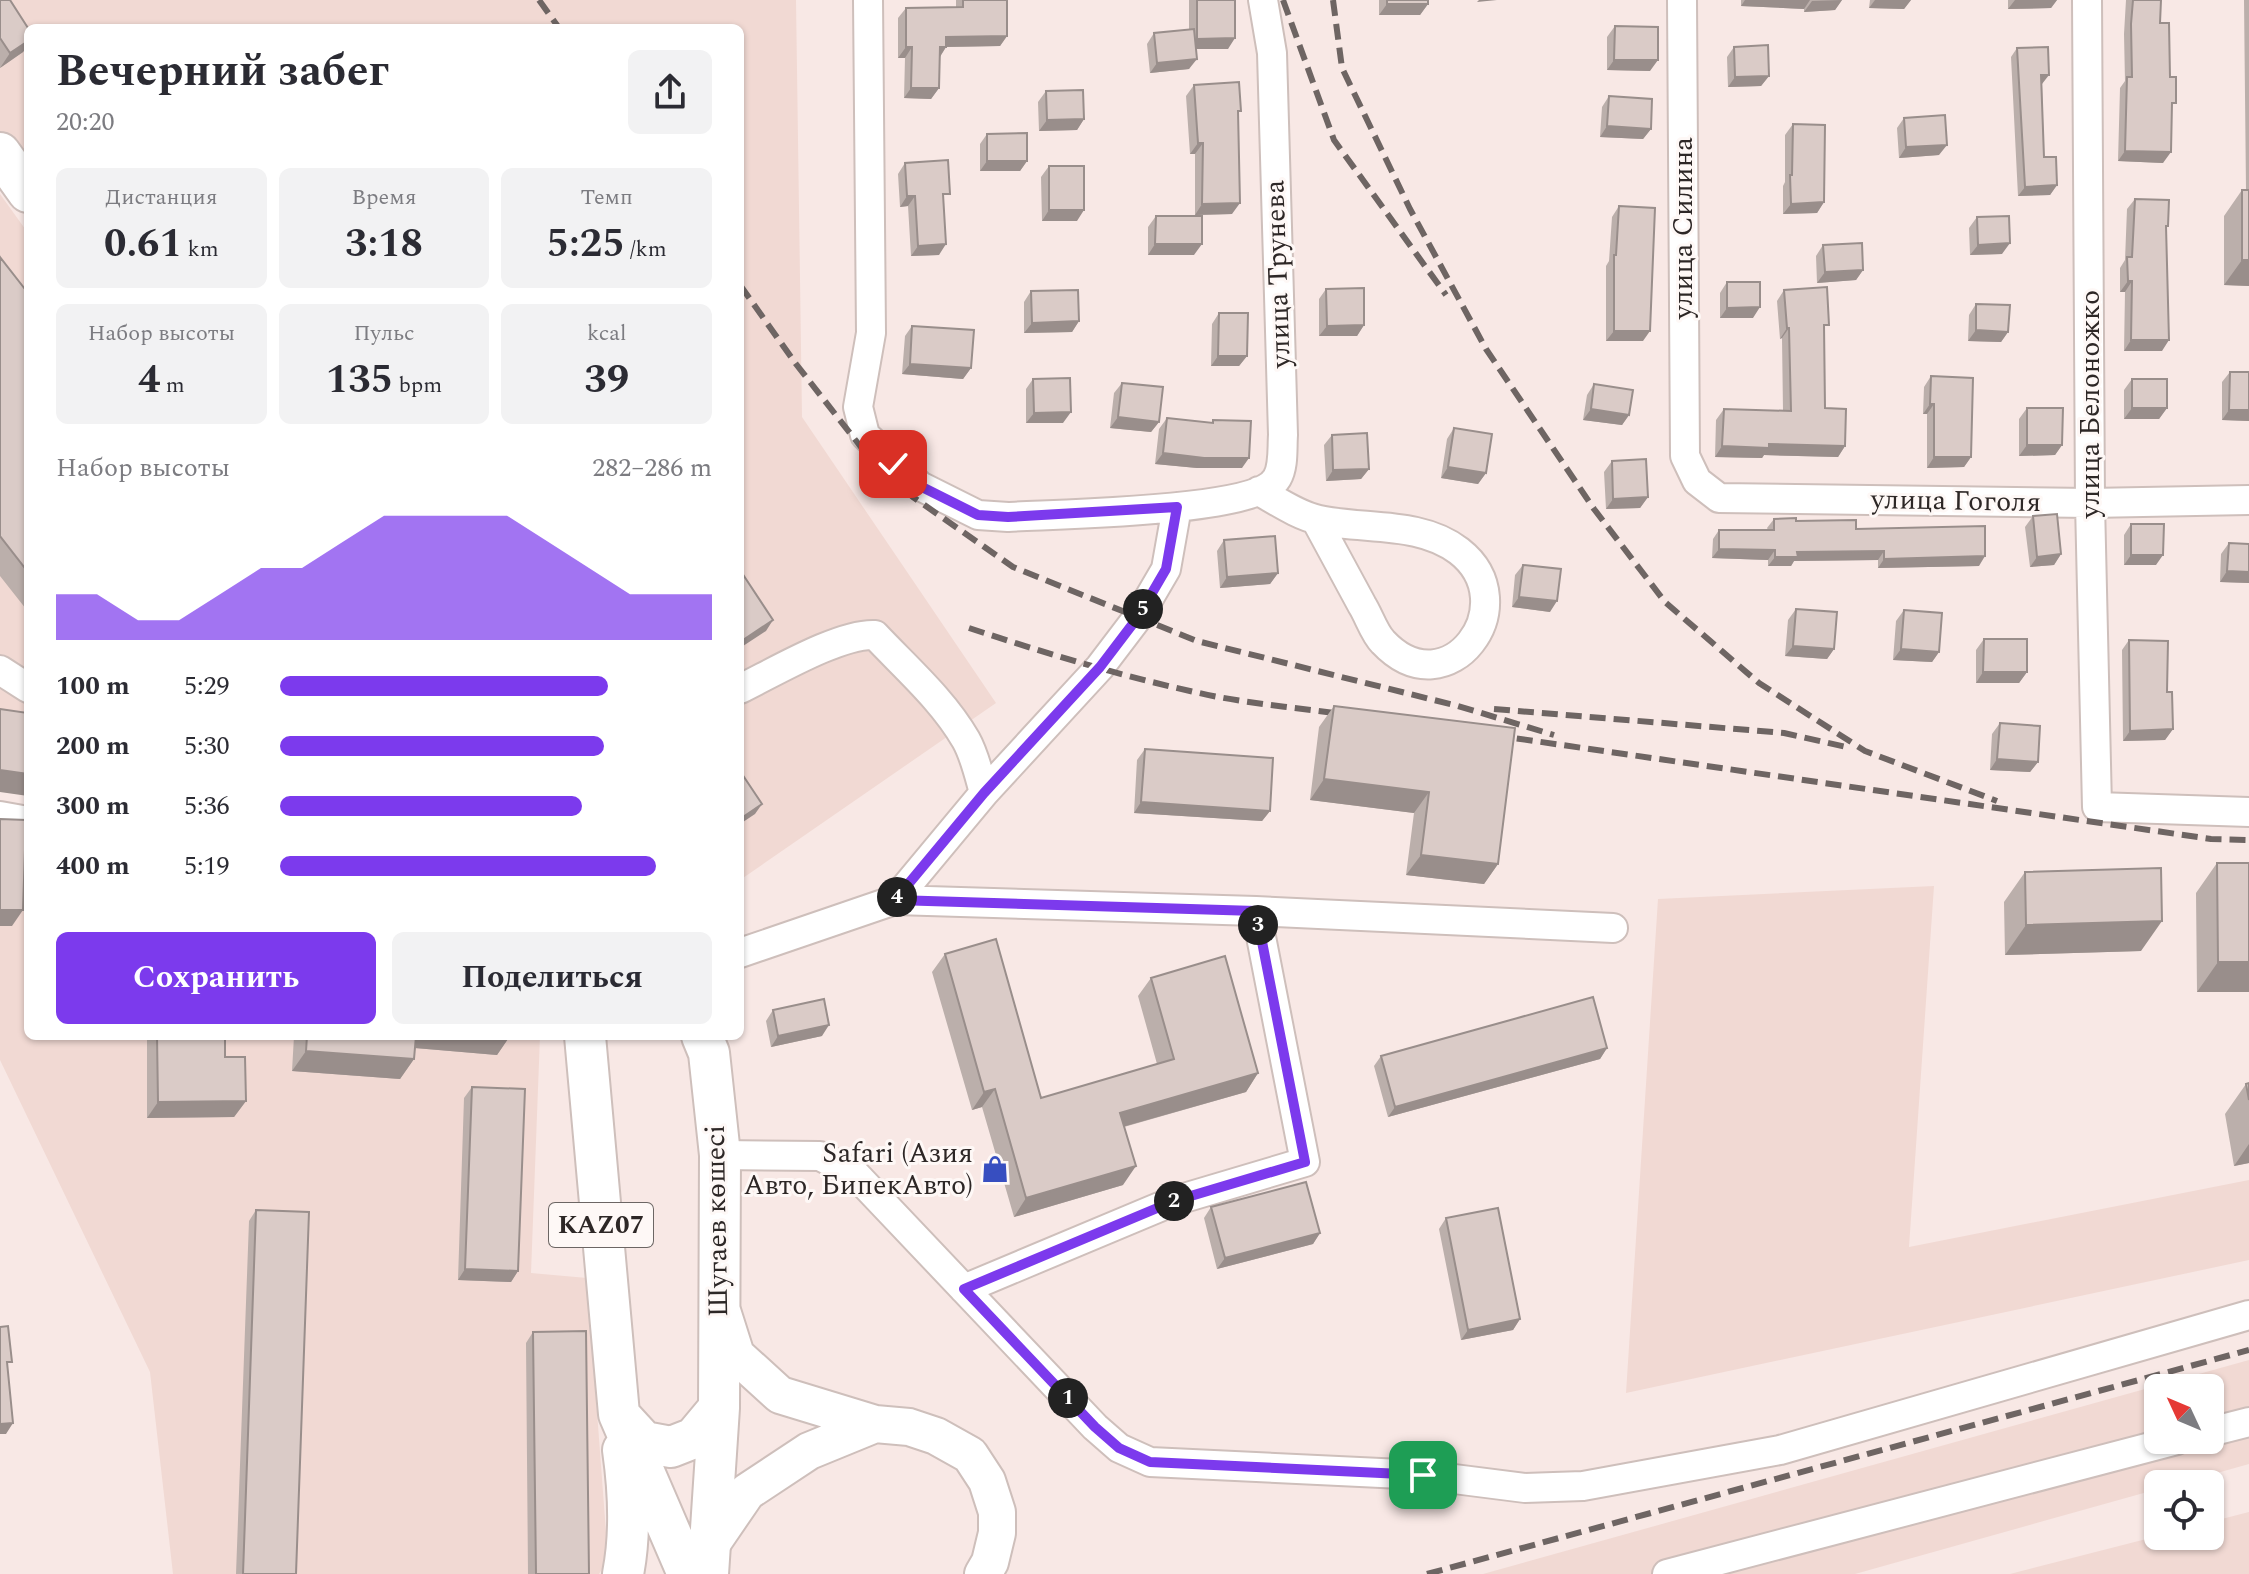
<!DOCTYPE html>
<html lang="ru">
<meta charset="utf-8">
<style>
body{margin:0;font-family:Spectral,serif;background:#f2f2f3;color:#2b2b33;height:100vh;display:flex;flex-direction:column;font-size:30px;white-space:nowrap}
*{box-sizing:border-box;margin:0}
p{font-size:26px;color:#7c7c81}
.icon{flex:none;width:44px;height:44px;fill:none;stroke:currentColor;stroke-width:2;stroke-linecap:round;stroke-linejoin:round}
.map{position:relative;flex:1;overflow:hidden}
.panel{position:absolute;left:24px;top:24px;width:720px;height:1016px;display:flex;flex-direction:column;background:#fff;border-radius:12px;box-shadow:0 2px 6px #0004}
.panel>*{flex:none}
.needle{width:52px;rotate:314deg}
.tools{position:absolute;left:2144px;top:1374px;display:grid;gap:16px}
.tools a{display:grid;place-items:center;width:80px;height:80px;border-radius:12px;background:#fff;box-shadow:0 2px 6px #0004;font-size:40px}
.pin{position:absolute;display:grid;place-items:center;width:68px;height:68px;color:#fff;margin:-34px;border-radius:16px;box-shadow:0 4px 12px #0006}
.km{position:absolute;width:40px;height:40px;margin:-20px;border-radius:50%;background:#222;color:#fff;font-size:22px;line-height:40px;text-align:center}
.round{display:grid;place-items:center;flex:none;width:84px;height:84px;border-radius:12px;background:#f2f2f3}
.headline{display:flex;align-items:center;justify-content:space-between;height:136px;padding:0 32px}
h1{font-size:44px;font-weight:700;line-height:60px}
.figures{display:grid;grid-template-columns:repeat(3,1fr);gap:12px;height:136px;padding:8px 32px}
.figures div{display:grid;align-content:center;border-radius:12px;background:#f2f2f3;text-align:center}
.figures b{font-size:40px;font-weight:700}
.figures small{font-size:22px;font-weight:400}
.figures p{font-size:22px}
.chart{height:224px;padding:16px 32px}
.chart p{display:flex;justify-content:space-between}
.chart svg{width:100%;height:144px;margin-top:8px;fill:#7c3aed;opacity:.7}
.button{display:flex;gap:16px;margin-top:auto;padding:16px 32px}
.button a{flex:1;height:92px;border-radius:12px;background:#7c3aed;color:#fff;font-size:32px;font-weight:700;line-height:92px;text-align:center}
.button a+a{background:#f2f2f3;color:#2b2b33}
ul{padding:0 32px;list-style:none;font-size:26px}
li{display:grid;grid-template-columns:128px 96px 1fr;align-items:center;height:60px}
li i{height:20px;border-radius:10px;background:#7c3aed}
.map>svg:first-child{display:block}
.built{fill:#f1d9d3;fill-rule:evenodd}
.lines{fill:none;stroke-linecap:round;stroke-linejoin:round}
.minor-casing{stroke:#cebfbb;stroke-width:32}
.major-casing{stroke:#cebfbb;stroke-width:40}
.highway-casing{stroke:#cebfbb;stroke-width:44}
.minor{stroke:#fff;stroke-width:28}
.major{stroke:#fff;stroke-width:36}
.highway{stroke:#fff;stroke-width:40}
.rail{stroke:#6e6563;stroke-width:6;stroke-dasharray:16 8;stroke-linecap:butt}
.wall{fill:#bbafab}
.shaded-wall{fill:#998e8b}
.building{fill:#dacbc7;stroke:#998e8b;stroke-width:2}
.route-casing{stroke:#fff;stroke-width:16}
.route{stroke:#7c3aed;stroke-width:10}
.labels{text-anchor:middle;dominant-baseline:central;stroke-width:6;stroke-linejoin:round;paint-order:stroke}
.shield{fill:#fef8f6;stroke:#6c6664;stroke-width:2}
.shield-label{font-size:26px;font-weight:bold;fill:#2d2726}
.street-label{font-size:28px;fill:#2d2726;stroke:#fef8f6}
.poi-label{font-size:28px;fill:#2d2726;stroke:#fef8f6;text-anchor:end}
</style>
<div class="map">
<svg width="2249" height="1574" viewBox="0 0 2249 1574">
<rect width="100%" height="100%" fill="#f8e8e5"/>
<path class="built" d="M0,0h796l6,417 194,286 -256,177v-852h-712v147l-28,-36z
M0,194l28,39v544l-28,-2z
M0,832h28v204h512l-9,237 56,5 21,281 -9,15h-426l-23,-202 -150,-312z
M1934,886l-25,361 340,-67v80l-623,133 32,-494z
M2249,1360v104l-71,20h-20v5l-303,85h-372zM2158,1388h52v52h-52z
M2249,1512v62h-239l148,-38h52v-14z"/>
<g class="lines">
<g class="minor-casing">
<path id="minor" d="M868,0l3,333 -13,74 7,28 55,51 58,29 30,2c45,-3 249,-4 269,-39 7,-12 5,-30 6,-43l-11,-382 -9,-53
M1682,0l3,456 12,25 22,17 371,5 159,-3
M2087,0l3,503 7,304 152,5
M1259,491c18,10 40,25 60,29 46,10 101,1 140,31 68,53 -11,160 -76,91 -9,-9 -14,-26 -21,-37 -15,-28 -31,-57 -46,-85
M0,670l28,18
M740,689c33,-16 100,-56 135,-54 31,33 68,65 91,105 9,16 13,35 18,53
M0,816l28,5
M895,900l89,-107 116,-126 38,-50 28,-48 11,-62
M740,953l155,-53 361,11 357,17
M720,1155l100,1 35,18 240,253 24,21 31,14 273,13 102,13 58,-2 197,-36 469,-135
M964,1289l210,-88 131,-39 -49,-251
M2210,1432l39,-10
M1667,1574l510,-134"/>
</g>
<g class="major-casing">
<path id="major" d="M723,1314l13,41 44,40 95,29 34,3 27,9 34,19 17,26 10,31v21l-7,29 -7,12
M708,1549l39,-57 62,-41 66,-27"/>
</g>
<g class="highway-casing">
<path id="highway" d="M0,153l28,39
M585,1036l34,378 69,160
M702,1036l7,17 11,102 -1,253 -11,166
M621,1417l23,25 27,5 23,-9 25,-30
M623,1574c8,-41 6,-82 0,-124"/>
</g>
<use href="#minor" class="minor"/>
<use href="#major" class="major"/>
<use href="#highway" class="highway"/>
<path class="rail" d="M539,0l20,28
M1283,0l51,140 112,155
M1333,0l9,68 68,141 76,140 108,160 71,93 94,81 106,68 132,50
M740,285l56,79 68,87 49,46 100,70 184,74 261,65 96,29
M969,628c76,25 152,48 230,65 49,11 101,15 151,22
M1494,709l290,24 67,15
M1493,735l718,104 38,1
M1427,1574l822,-224"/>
</g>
<path class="wall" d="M0,0l28,28v17l-5,7 -23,16z
M956,0h51v36l-7,10 -54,1 -6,10 -1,31 -8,11 -27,-1 1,-40h-7v-40l8,-10 50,-1z
M1189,0h46l-7,49h-32l-7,20 -39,4 -3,-29 7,-11 35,-3z
M1379,0h49v4l-8,11h-41z
M1741,0h101l-7,10 -31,2v-3l-63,-3z
M1870,0h41l-7,9 -35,-1z
M2008,0h49l-6,8 -43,1z
M2126,0h35l-1,23 10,54 2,32 -9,54 -45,-2 2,-73 5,-7 -1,-47z
M2244,0h5v286l-25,-1v-69l18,-26h4z
M1615,26l35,45 -43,-1v-33z
M1734,47l35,29 -8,10 -33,1 -1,-30z
M2017,48l25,36 2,73 13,28 -7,10 -32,1 -7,-139z
M1194,85l38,129 -37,1v-61h-5l-4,-58z
M1046,91l38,28 -7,11 -38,1 -1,-29z
M1609,96l42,33 -8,10 -43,-2 2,-30z
M1904,118l35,37 -40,3 -2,-30z
M1793,124l31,78 -7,11 -34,1v-28l2,-4v-47z
M987,134l40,27 -7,10h-40v-27z
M905,163l39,39 -5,53 -28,1 -3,-50 -8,1 -2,-33z
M1049,166l28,55h-35l-1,-44z
M2135,199l31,31 -4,121h-38l1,-59h-5v-24l5,-8 2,-51z
M1619,206l24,135h-37v-75l3,-5 3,-44z
M1156,216l38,39h-46v-28z
M1977,217l25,37 -32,1 -1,-27z
M1823,245l40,25 -7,10 -39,3 -1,-27z
M0,257l28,36v315l-2,1 -26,-33z
M1727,282l26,36h-33v-25z
M1326,289l38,36 -7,11h-38v-37z
M1784,290l40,42 1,76 20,38 -7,11 -74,-2 -2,3 -47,-1 1,-37 8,-11 59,2 -1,-73 -2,1 -3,-38z
M1031,291l48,30 -7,11 -48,1v-31z
M1976,304l32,28 -7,10 -33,-1 1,-26z
M1219,313l28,43 -8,10h-28l1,-42z
M912,326l59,42 -8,11 -61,-5 3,-38z
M2230,372h19v49l-27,-1v-38z
M1931,376l40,81 -7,10 -37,1v-54h-4l1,-27z
M1033,379l30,44h-37v-34z
M2132,379l35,29 -8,11h-35v-29z
M1122,383l37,39 -8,10 -41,-4 4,-35z
M1594,384l35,31 -7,10 -39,-5 4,-25z
M2027,408l35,37 -7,10 -36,1v-37z
M1167,418l44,5 2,-3 29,48h-45l-42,-4 4,-35z
M1454,428l32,45 -8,11 -37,-6 6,-39z
M1332,435l37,34 -8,10 -35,2 -2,-36z
M1612,461l36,36 -8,11 -34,1 -2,-37z
M2033,516l28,38 -7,11 -24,2 -5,-40z
M1774,519l22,2 60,8 123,37 -101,2v-8l-84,1 -3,5h-23v-6l-56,-2 1,-19 6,-9h49l-1,-2z
M2131,524l25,41h-32v-30z
M1224,540l54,33 -8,11 -50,4 -3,-37z
M2229,543l20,1v39l-29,-1 1,-28z
M1523,565l27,47 -38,-5 3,-32z
M1796,609l38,40 -7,10 -42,-3 3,-36z
M1904,610l35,42 -7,10 -39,-2 3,-39z
M1984,639l43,33 -8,11h-43v-33z
M2129,640l38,52 6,37 -8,11 -42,1 -1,-91z
M1334,706l181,22 -17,136 -14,20 -78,-9 8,-62 -104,-13 9,-73z
M2000,723l38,39 -8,10 -40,-2 2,-36z
M1145,749l125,62 -8,10 -128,-8 3,-53z
M2217,863l32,129h-52l-1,-99z
M2025,872l116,79 -136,4 -1,-53z
M945,954l96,144 116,-34 -19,-68 13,-18 107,95 -12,19 -122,35 -1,58 -109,32 -32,-110 -10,3 -40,-138z
M773,1010l49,26 -51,11 -5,-26z
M147,1036h78v21l21,44 -12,16 -87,1z
M294,1036h216l-13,19 -82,-7 -1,11 -14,20 -108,-8z
M1607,1048l-7,11 -212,58 -14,-51 7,-10z
M2249,1083v80l-15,3 -9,-52 21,-30z
M472,1087l46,184 -7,11 -53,-2 6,-182z
M1211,1207l109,26 -7,11 -96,25 -13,-51z
M256,1210l40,364h-60l13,-353z
M1446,1218l74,101 -7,11 -52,10 -22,-111z
M533,1332l56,242h-61l-2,-231z"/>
<path class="shaded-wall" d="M1479,0h18l-20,2z
M1745,0h65l-6,9 -63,-3z
M1842,0l-7,10 -31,2 8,-11z
M1875,0h36l-7,9 -35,-1z
M2015,0h42l-6,8 -43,1z
M1387,4h41l-8,11h-41z
M1007,36l-7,10 -56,1h2l-7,11h-7l14,-21z
M1235,38l-7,11h-39l8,-10z
M28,41v4l-5,7 -23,16 10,-15z
M906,47h6l-7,11h-7z
M1197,59l-8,10 -39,4 7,-10z
M1614,60h44l-8,11 -43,-1z
M2041,75h8l-7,9h-8z
M1769,76l-8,10 -33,1 7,-10z
M911,88h28l-8,11 -27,-1z
M1084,119l-7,11 -38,1 8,-11z
M1607,126l44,3 -8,10 -43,-2z
M1198,143h5l-8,11h-5z
M1947,145l-8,10 -40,3 7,-11z
M2125,151l46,1 -8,11 -45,-2z
M987,161h40l-7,10h-40z
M2057,185l-7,10 -32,1 7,-9z
M907,196h8l-7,10 -8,1z
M1824,202l-7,11 -34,1 8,-10z
M1240,203l-8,11 -37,1 7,-11z
M1049,210h35l-7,11h-35z
M2010,243l-8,11 -32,1 8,-10z
M946,244l-7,11 -28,1 7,-10z
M1155,244h47l-8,11h-46z
M2242,260h7v26l-25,-1z
M1863,270l-7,10 -39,3 8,-11z
M2128,281h4l-7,11h-5z
M1760,307l-7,11h-33l7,-10z
M1079,321l-7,11 -48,1 8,-10z
M1364,325l-7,11h-38l8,-10z
M1787,328h2l-7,10 -2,1z
M1976,330l32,2 -7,10 -33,-1z
M1614,331h36l-7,10h-37z
M2131,340h38l-7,11h-38z
M1218,356h29l-8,10h-28z
M910,364l61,4 -8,11 -61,-5z
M1930,404h4l-7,10h-4z
M2132,408h35l-8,11h-35z
M1591,409l38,6 -7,10 -39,-5z
M2229,410h20v11l-27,-1z
M1071,412l-8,11h-37l8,-10z
M1118,417l41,5 -8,10 -41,-4z
M1769,444l76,2 -7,11 -74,-2 -2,3 -47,-1 7,-11z
M2027,445h35l-7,10 -36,1z
M1163,453l86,5 -7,10h-45l-42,-4z
M1934,457h37l-7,10 -37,1z
M1448,467l38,6 -8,11 -37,-6z
M1369,469l-8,10 -35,2 7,-11z
M1648,497l-8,11 -34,1 7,-10z
M1719,549l56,1 -7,10 -56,-2z
M1884,551l-6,9 -84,1 -3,5h-23l7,-9 22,-5z
M2061,554l-7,11 -24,2 7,-10z
M2131,555h32l-7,10h-32z
M1985,556l-6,10 -101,2 6,-9z
M2227,571l22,1v11l-29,-1z
M1278,573l-8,11 -50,4 7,-11z
M1519,597l38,4 -7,11 -38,-5z
M773,620l-7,11 -26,17v-6z
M1793,646l41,3 -7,10 -42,-3z
M1901,649l38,3 -7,10 -39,-2z
M1983,672h44l-8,11h-43z
M2173,729l-8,11 -42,1 7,-10z
M1997,759l41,3 -8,10 -40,-2z
M0,770l28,4v22l-28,-4z
M1324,779l105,13 -15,21 -104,-13z
M1141,802l129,9 -8,10 -128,-8z
M762,804l-7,10 -15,10v-5z
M1421,855l77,9 -14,20 -78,-9z
M0,910h23l-11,16h-12z
M2162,921l-21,30 -136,4 21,-30z
M2218,962h31v30h-52z
M829,1025l-7,11 -51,11 7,-11z
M411,1036h99l-13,19 -94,-8z
M1607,1048l-7,11 -212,58 7,-10z
M306,1051l108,8 -14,20 -108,-8z
M1258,1073l-12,19 -138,39 12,-18z
M995,1089l-13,18 -10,3 12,-18z
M246,1101l-12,16 -87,1 11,-16z
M2249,1144v19l-15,3z
M1136,1166l-13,19 -109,32 12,-19z
M1320,1233l-7,11 -96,25 8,-11z
M465,1269l53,2 -7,11 -53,-2z
M1520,1319l-7,11 -52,10 7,-10z
M13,1423l-7,11h-6v-10z"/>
<path class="building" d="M0,0h10l18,28v13l-18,12 -10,-15z
M963,0h44v36l-61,1v10h-6l-1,41h-28l1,-41h-6v-39l57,-1z
M1197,0h38v38l-38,1z
M1387,0h41v4h-41z
M2133,0h28l-1,23h9l1,54h6v26h-4l-1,49 -46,-1 2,-74h5l-1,-53z
M1615,26l43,1v33h-44z
M1194,29l3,30 -40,4 -3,-30z
M1768,45l1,31 -34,1 -1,-30z
M2048,47l1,28h-8l3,82h12l1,28 -32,2 -8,-139z
M1239,82l2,29h-3l2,92 -38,1 1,-61h-5l-4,-58z
M1083,90l1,29 -37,1 -1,-29z
M1609,96l43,3 -1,30 -44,-3z
M1945,115l2,30 -41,2 -2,-29z
M1793,124l32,1 -1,77 -33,2 -1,-29h2z
M1027,133v28h-40v-27z
M948,160l2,34h-7l3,50 -28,2 -3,-50h-8l-2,-33z
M1049,166h35v44h-35z
M2242,190h7v70h-7z
M2135,199l34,1 -1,26h-2l3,114h-38l1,-59h-4l-1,-24h5z
M1619,206l36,2 -5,123h-36v-76h2z
M1156,216h46v28h-47z
M2009,216l1,27 -32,2 -1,-28z
M1862,243l1,27 -38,2 -2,-27z
M0,257l28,36v279l-28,-36z
M1727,282h33v25l-33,1z
M1827,287l2,38h-5l1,83 21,1 -1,37 -76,-2v4l-47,-2 2,-37 67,2 -2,-83h-2l-3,-38z
M1364,288v37l-37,1 -1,-37z
M1078,290l1,31 -47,2 -1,-32z
M1976,304l34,1 -2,27 -32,-2z
M1219,313h29l-1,43h-29z
M912,326l62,4 -3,38 -61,-4z
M2230,372h19v38h-20z
M1931,376l42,2 -2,79h-37v-53h-4z
M1070,378l1,34 -37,1 -1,-34z
M2132,379h35v29h-35z
M1122,383l41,4 -4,35 -41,-5z
M1594,384l39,6 -4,25 -38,-6z
M2027,408h36l-1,37h-35z
M1167,418l46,5v-3l38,1 -2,37h-45l-41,-5z
M1454,428l38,6 -6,39 -38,-6z
M1367,433l2,36 -36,1 -1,-35z
M1646,459l2,38 -35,2 -1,-38z
M2057,514l4,40 -24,3 -4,-41z
M1796,518v3l60,-1v9l129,-3v30l-101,3v-8l-87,1 1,5h-23v-7l-56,-1v-19h55v-11z
M2131,524h33l-1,31h-32z
M1275,536l3,37 -51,4 -3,-37z
M2229,543l20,1v28l-22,-1z
M1523,565l38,4 -4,32 -38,-4z
M740,570l33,50 -33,22z
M1796,609l41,3 -3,37 -41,-3z
M1904,610l38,3 -3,39 -38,-3z
M1984,639h43v33h-44z
M2129,640l39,1 -1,51h5l1,37 -43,2z
M1334,706l181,22 -17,136 -77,-9 8,-63 -105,-13z
M0,709l28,4v61l-28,-4z
M2000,723l40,3 -2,36 -41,-3z
M1145,749l128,9 -3,53 -129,-9z
M740,771l22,33 -22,15z
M0,819l26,1 -3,90h-23z
M2217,863h32v99h-31z
M2161,868l1,53 -136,4 -1,-53z
M996,939l45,159 133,-39 -23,-81 74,-22 33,117 -138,40 16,53 -110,32 -31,-109 -11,3 -39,-138z
M1593,997l14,51 -212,59 -14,-51z
M824,999l5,26 -51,11 -5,-26z
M157,1036h68v21h20l1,44 -88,1z
M307,1036h109l-2,23 -108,-8z
M2249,1083v17l-3,-16z
M472,1087l53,2 -7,182 -53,-2z
M1306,1182l14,51 -95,25 -14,-51z
M1498,1208l22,111 -52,11 -22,-112z
M256,1210l53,2 -13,362h-53z
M8,1326l4,36h-5l6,61 -13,1v-97z
M586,1331l3,243h-53l-3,-242z"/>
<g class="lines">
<g class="route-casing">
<path id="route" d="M893,464l27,22 58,29 30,2 169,-10 -11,62 -28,48 -38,50 -116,126 -89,107 361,11 49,251 -131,39 -210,88 131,138 24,21 31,14 273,13"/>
</g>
<use href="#route" class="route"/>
</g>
<defs>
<g id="shop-bare" transform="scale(2.16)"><path d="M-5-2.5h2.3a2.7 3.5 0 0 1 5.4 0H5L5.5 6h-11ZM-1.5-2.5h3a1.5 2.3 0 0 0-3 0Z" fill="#374ec0" stroke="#fef8f6" stroke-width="2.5" paint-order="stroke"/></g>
</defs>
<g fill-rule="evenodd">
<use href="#shop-bare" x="995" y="1169"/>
</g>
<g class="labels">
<rect class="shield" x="549" y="1203" width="104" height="44" rx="6"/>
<g class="shield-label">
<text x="601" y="1225">KAZ07</text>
</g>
<g class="street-label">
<text transform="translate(1683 228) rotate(-90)">улица Силина</text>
<text transform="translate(1278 274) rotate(-92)">улица Трунева</text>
<text transform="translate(2090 404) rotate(-90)">улица Белоножко</text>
<text transform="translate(1956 501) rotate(1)">улица Гоголя</text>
<text transform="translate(717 1221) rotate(-91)">Шугаев көшесі</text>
</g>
<g class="poi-label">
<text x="973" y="1153">Safari (Азия<tspan x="973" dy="32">Авто, БипекАвто)</tspan></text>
</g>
</g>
</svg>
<div class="tools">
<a><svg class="needle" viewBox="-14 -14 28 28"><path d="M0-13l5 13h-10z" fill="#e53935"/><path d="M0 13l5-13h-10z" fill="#7c7c81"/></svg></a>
<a><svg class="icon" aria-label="locate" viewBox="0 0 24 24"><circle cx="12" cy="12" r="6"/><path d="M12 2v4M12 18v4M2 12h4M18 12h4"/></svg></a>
</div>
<div class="pin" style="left:1423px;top:1475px;background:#1e9e55"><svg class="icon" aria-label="arrive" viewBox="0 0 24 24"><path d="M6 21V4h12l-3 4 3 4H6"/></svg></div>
<div class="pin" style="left:893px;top:464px;background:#d93025"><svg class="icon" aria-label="check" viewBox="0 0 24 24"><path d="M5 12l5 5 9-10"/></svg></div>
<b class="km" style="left:1068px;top:1398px">1</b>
<b class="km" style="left:1174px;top:1201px">2</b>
<b class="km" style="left:1258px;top:925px">3</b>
<b class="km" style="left:897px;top:897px">4</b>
<b class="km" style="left:1143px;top:609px">5</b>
<section class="panel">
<div class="headline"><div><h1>Вечерний забег</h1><p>20:20</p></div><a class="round"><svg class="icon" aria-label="share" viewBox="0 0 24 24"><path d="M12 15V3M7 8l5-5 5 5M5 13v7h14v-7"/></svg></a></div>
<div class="figures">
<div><p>Дистанция</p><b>0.61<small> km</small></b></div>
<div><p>Время</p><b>3:18</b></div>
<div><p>Темп</p><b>5:25<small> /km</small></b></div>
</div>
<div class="figures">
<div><p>Набор высоты</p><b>4<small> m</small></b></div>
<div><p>Пульс</p><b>135<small> bpm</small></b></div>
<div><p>kcal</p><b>39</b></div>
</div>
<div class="chart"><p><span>Набор высоты</span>282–286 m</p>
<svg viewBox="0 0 160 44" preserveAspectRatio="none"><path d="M0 44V30L10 30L20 38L30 38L40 30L50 22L60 22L70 14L80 6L90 6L100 6L110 6L120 14L130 22L140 30L150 30L160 30V44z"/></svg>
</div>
<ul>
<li><b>100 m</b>5:29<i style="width:76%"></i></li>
<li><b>200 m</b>5:30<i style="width:75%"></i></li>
<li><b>300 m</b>5:36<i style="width:70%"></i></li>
<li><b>400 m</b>5:19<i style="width:87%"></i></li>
</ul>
<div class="button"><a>Сохранить</a><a>Поделиться</a></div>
</section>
</div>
